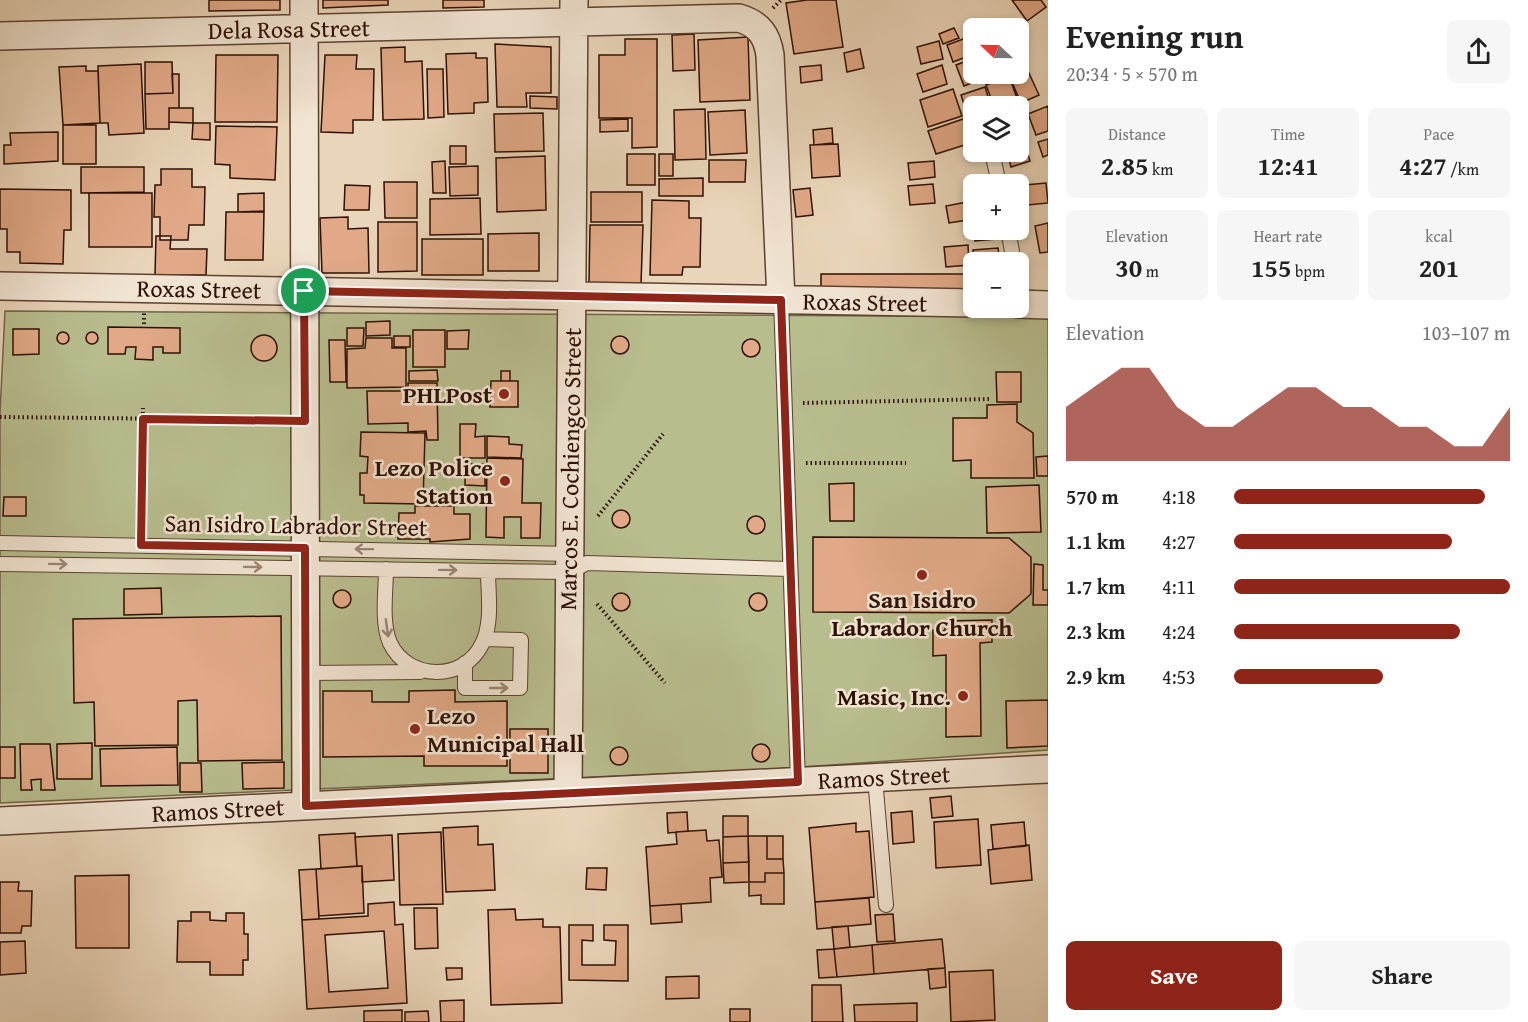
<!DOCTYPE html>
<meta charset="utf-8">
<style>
body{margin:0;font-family:"Gentium Book Plus",serif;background:#f6f6f6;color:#222;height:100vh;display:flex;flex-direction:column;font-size:22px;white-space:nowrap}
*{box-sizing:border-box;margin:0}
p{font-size:20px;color:#767676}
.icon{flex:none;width:33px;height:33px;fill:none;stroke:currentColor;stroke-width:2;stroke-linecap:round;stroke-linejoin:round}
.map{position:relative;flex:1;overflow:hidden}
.drawer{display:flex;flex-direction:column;background:#fff;width:480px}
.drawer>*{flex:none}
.needle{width:39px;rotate:292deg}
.fabs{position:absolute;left:963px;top:18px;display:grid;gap:12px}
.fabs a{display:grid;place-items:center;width:66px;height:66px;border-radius:9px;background:#fff;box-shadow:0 3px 9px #0003;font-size:30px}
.pin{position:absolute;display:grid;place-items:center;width:51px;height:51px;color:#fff;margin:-26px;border:3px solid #fff;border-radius:50%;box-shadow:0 2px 6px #0007}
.round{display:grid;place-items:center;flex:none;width:63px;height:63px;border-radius:9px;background:#f6f6f6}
.head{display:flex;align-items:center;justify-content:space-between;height:102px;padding:0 18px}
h1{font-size:33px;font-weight:700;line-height:45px}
.stats{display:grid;grid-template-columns:repeat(3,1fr);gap:9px;height:102px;padding:6px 18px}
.stats div{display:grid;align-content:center;border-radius:9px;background:#f6f6f6;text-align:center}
.stats b{font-size:26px;font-weight:700}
.stats small{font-size:16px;font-weight:400}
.stats p{font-size:16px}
.chart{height:168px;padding:12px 18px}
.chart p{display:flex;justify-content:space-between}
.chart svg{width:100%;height:108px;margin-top:6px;fill:#8f2418;opacity:.7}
.primary-button{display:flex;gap:12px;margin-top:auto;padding:12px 18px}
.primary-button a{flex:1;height:69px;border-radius:9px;background:#8f2418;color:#fff;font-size:24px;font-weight:700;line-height:69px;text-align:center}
.primary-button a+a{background:#f6f6f6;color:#222}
ul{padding:0 18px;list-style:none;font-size:20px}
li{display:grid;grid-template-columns:96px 72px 1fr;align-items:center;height:45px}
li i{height:15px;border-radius:8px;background:#8f2418}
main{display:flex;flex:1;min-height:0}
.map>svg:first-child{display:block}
.green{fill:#b8bd8e;stroke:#736648;stroke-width:1.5}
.building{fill:#e1a987;stroke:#2e1002;stroke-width:1.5;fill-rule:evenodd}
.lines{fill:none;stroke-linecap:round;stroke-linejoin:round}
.lane-casing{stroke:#5d4130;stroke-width:16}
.street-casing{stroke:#5d4130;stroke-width:30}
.path{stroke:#2e1002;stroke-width:4;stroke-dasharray:1.5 3;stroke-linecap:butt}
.lane{stroke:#f1e4d2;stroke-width:14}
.street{stroke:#f1e4d2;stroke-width:27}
.oneway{stroke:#998574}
.route-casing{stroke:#fff;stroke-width:12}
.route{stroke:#8f2418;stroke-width:8}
.poi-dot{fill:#8f2418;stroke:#f1e4d2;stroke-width:2}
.labels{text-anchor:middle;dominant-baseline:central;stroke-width:5;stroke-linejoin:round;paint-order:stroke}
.street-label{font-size:24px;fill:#2e1002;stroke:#f1e4d2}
.poi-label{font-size:24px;font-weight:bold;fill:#2e1002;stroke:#f1e4d2;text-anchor:end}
</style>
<main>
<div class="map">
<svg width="1048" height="1022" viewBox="0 0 1048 1022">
<rect width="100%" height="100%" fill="#e9d5b9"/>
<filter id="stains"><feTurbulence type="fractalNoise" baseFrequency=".00333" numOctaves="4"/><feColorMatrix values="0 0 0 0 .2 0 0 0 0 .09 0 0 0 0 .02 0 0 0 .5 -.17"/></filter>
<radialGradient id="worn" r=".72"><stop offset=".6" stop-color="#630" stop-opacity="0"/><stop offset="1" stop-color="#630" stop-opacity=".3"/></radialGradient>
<path class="green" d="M5,311l1043,6v433l-274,19 -774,34v-390z"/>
<path class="building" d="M209,0h71v10l-71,1z
M323,0h65v5l-65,3z
M443,0h41v7l-41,1z
M807,0h29l7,47 -49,7 -8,-51z
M1012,0h29l5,7 -19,14z
M954,28l5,10 -16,6 -4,-10z
M694,34l1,36 -22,1 -1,-36z
M974,35v19l-21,8 -6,-17z
M748,37l2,63 -50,2 -2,-62z
M625,39h32v108l-25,1v-30h-33v-63h26z
M939,41l4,18 -22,5 -4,-17z
M495,44l56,3v46h-25l1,14h-30z
M405,47v15l17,-1 2,58 -41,1 -2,-72z
M860,49l4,19 -17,4 -3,-19z
M476,53v5h11l1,44 -14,1v10l-26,1 -2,-60z
M216,55h62l-1,67h-62z
M325,55h32l-1,14h18l-1,51h-20v13l-32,-1z
M974,58v16l18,1 -28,11 -8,-21z
M145,62h27l1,31 -28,1z
M141,64l3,69 -35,2 -1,-12h-8l-2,-57z
M821,65l1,15 -21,3 -1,-16z
M942,65l5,19 -24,8 -6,-18z
M86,66v5h12l2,52 -37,2 -4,-58z
M427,69h16l1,48 -16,1z
M1028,71l11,24 -18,8 -10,-23z
M172,74h7v34h-10v21h-23l-1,-35 28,-1z
M1009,76l13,36 -4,1v-7h-24l-8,-21z
M985,87l6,19h-17v6l-7,2 -6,-19z
M953,89l9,27 -34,11 -8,-27z
M530,96l27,1v12l-27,-1z
M1048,106v25l-12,4 -8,-21z
M169,108h24v15l-24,-1z
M705,109l1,50 -31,1 -1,-50z
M745,110l2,43 -37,2 -2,-43z
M543,113l1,38 -49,1 -1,-38z
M628,119v12l-28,1v-12z
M963,119l8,24 -35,11 -8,-23z
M193,123h17v17l-18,-1z
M63,125h33v39h-33z
M216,126l61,1 -2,53 -45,-2v-13l-15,-1z
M832,128l1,15 -19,2 -1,-15z
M58,132v29l-54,3v-19h7l-1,-12z
M1023,136l7,25 -19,6 -4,-15h11v-14z
M1048,139v16l-5,2 -5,-15z
M838,144l2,32 -28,2 -2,-33z
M450,146h16v18h-16z
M627,154h28v31h-28z
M659,154h14v22h-14z
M545,156l1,54 -49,2 -1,-54z
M709,160h37l-1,22h-36z
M445,161l1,32h-13l-1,-31z
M934,161l1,16 -25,3 -2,-17z
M478,166v29l-28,1 -1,-29z
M81,167h63v25l-63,1z
M161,169h31v18h13l-1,38h-15l-1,15h-28v-23h-6l1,-32h6z
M703,178v18h-44v-17z
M384,182h33v36h-32z
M1046,183l2,20 -21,2 -2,-20z
M933,184l2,19 -25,2 -2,-19z
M345,185l25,1 -1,24h-25z
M810,188l3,27 -17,2 -3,-27z
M0,189l71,1v40h-7l-1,34 -43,-1v-11h-13v-23h-7z
M591,192h51v30h-51z
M89,193h63v54h-63z
M264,193v18l-26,1v-18z
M480,198l1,36 -51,1v-36z
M652,200l37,1v17h12l-1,49h-17l-1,8h-32z
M972,201l2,18 -25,4 -3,-17z
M226,212h38l-1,48h-38z
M348,217v12l20,-1 1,45h-47l-2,-55z
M378,222h39v49l-39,1z
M1048,223v29l-8,1 -5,-27z
M590,225h53l-2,59h-52z
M974,230h21l1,9 -21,2z
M539,233v38h-51v-37z
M156,236h15l-1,13h37l-1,26h-51z
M422,239h61v36h-61z
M968,245l1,20 -23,2 -2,-20z
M998,248l2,14h-26l-1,-12z
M821,274h148v15h-148z
M390,321v14l-24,1v-14z
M108,327l72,1v25h-17v-6h-10v13l-18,-1 1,-12h-10l-1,7h-17z
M347,328h17l-1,18h-16z
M13,329h26v25l-26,1z
M413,330h32v37h-32z
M469,330l-1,19h-21v-18z
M57 338a6 6 0 1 1 12 0a6 6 0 1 1-12 0Z
M86 338a6 6 0 1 1 12 0a6 6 0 1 1-12 0Z
M251 348a13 13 0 1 1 26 0a13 13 0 1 1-26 0Z
M611 345a9 9 0 1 1 18 0a9 9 0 1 1-18 0Z
M394,336h16v11h-16z
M366,338h26v10h14v39l-59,1v-39l18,-1z
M742 348a9 9 0 1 1 18 0a9 9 0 1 1-18 0Z
M329,340h16l1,42h-16z
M437,370l1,11h-29v-10z
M501,371h9v10h-9z
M996,372h25v30h-24z
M491,381h27v26h-28z
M408,383h29l1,57h-11l-1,-9 -18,1v-9l-40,1 -1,-33h41z
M1017,404v18l16,11 1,45h-63v-18l-18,1v-43h34v-13z
M460,424h16l-1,13 10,-1v22h-25z
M361,432l64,1 -2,71 -59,-1v-8h-4v-22h7l1,-16 -8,-1z
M487,436l22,1v7l13,1 -1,13 -34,-1z
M1048,456v20h-11l-1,-19z
M487,458l36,1 -1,44h19l-1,35h-19v-21h-17v21l-18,-1z
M465,464h20v22l-20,-1z
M854,483v38h-24l-1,-37z
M1039,485l2,47 -54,1 -1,-46z
M4,497h22v19h-23z
M415,506h39v8h16v25l-40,3v-3h-32l1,-26h16z
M612 519a9 9 0 1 1 18 0a9 9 0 1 1-18 0Z
M747 525a9 9 0 1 1 18 0a9 9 0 1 1-18 0Z
M813,537l196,1 22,19v37l-22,19 -196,-1z
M1034,564l9,1v25h5v15h-15z
M161,588l1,26 -38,1v-26z
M333 599a9 9 0 1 1 18 0a9 9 0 1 1-18 0Z
M749 602a9 9 0 1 1 18 0a9 9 0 1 1-18 0Z
M612 602a9 9 0 1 1 18 0a9 9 0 1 1-18 0Z
M281,616l1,144 -84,1 -1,-61 -19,1v44l-83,1 -1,-44 -20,1 -1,-84z
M992,620v22l-12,1 1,93 -35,1v-82l-13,1v-26l12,1v-10z
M455,690v12l52,-1v65h-83v-10l-101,1v-66h49v11h37v-11z
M1048,700v46l-41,2 -1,-47z
M510,729h38v44h-38z
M92,743v36h-35v-35z
M20,744h30l5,46h-14v-11l-10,1 1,10h-11z
M752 753a9 9 0 1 1 18 0a9 9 0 1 1-18 0Z
M610 756a9 9 0 1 1 18 0a9 9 0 1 1-18 0Z
M0,747h15v31h-15z
M177,747l1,38 -77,1 -1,-37z
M284,762v26l-41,1 -1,-26z
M180,763h21l1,29h-22z
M951,796l2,20 -21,2 -2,-20z
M912,811l2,31 -21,2 -2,-31z
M687,812l1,19 -20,2 -1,-20z
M723,816h25v20l-25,1z
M978,819l3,46 -45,3 -2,-46z
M1024,822l2,24 -33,3 -2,-24z
M856,823v9l13,-1 5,66 -59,5 -6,-74z
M478,826v19l15,-1 2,46 -49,2 -3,-64z
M706,830l1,11 12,-1 3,37 -12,1 1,24 -61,4 -4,-59 31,-3 -1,-12z
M441,832l2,72 -43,1 -2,-71z
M355,833l2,33 -36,3 -2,-34z
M392,835l2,45 -32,2v-16h-5l-2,-29z
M748,836l1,26 -26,1v-26z
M748,836h19v23h16l1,14h-19v9h-16z
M767,836h16v23h-16z
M1029,845l3,35 -41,4 -3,-34z
M749,862v20l-25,1 -1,-20z
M362,866l2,47 -45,3 -3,-47z
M587,868h20l-1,22 -20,-1z
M316,869l3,50 -17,1 -3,-50z
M765,873h19v31h-23v-9l-12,1v-14h16z
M129,875v73h-53l-1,-72z
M0,882h19l-1,9h14l-1,35h-9l-1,7h-21z
M869,898l2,26 -54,5 -2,-27z
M394,902l1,23 8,-1 4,79 -100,6 -5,-89 66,-4v-12zM384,931l4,57 -59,4 -4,-57z
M681,904l1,18 -31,2 -1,-18z
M414,908h23l1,40 -23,1z
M515,909l1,11 27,-1v8h17l2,76 -71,2 -3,-95z
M191,912h19v8l16,1v-8h18v21h4v26h-5v15h-33v-13h-33l1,-41h13z
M893,914l2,27 -18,1 -2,-27z
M569,925h24v16l-11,-1v25h33l1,-24 -12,-1v-15h24v56l-59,-1z
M848,926l2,21 -16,2 -2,-22z
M942,939l3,29 -71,6 -2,-29z
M25,941l1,32 -26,2v-33z
M872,945l2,29 -37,3 -3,-28z
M834,949l3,28 -18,1 -2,-28z
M446,968h16v11l-15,1z
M945,968l1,19 -16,2 -2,-20z
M993,970l2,50 -44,2 -2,-50z
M699,976v22l-33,1v-22z
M812,985h29l2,37h-31z
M464,1000v22h-23l-1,-21z
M917,1003v19h-62l-1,-17z
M730,1009h20v13h-20z
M402,1010v12h-38v-11z
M428,1011l1,11h-24v-10z"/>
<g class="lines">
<g class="lane-casing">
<path id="lane" d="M992,152l7,32
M1008,230l6,32
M1018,282l5,22
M781,300l17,482
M0,543l573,11
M0,564l569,8 18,-9 203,6
M386,569c0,22 -5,53 4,74 18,38 74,39 92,1 11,-21 6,-51 6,-73
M465,663v25h55l1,-48 -37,-1
M305,673l115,-1
M875,778l11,127"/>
</g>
<g class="street-casing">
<path id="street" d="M304,0l2,806
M0,36l739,-18c20,6 28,17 31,37l11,245
M0,286l974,17
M1018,304l30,1
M568,793l6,-793
M0,821l1048,-52"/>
</g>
<path class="path" d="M773,8l8,-8
M144,324v-11
M803,403l187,-4
M0,417l278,3
M806,463h100
M598,516l65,-82
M142,526l1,-118
M597,604l68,79"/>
<use href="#lane" class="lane"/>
<use href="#street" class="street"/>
</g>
<defs><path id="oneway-shaft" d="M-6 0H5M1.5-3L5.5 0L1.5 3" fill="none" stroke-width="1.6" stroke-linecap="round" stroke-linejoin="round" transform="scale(1.5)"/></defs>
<g class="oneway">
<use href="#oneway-shaft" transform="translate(364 549) rotate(-179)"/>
<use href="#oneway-shaft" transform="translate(58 564) rotate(1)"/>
<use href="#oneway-shaft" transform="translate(253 567) rotate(1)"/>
<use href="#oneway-shaft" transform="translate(448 570) rotate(1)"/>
<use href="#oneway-shaft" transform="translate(387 628) rotate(82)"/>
<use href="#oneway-shaft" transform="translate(499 688)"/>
</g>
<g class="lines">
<g class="route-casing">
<path id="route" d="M304,291l477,9 17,482 -492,24 -1,-258 -164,-3 2,-126 162,2z"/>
</g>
<use href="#route" class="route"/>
</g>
<g class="poi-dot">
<circle cx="504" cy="394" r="6"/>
<circle cx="505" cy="481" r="6"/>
<circle cx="922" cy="575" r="6"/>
<circle cx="963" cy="696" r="6"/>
<circle cx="415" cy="729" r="6"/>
</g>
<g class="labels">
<g class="street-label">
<text transform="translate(289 29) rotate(-1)">Dela Rosa Street</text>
<text transform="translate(199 289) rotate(1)">Roxas Street</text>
<text transform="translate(865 302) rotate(1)">Roxas Street</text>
<text transform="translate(570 469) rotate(-89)">Marcos E. Cochiengco Street</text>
<text transform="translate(296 525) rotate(1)">San Isidro Labrador Street</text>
<text transform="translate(884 777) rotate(-3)">Ramos Street</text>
<text transform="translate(218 810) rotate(-3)">Ramos Street</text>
</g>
<g class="poi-label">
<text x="492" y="394">PHLPost</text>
<text x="493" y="467">Lezo Police<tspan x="493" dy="28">Station</tspan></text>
<text x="922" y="599" text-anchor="middle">San Isidro<tspan x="922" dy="28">Labrador Church</tspan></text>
<text x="951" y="696">Masic, Inc.</text>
<text x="427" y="715" text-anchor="start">Lezo<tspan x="427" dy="28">Municipal Hall</tspan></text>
</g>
</g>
<rect width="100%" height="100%" filter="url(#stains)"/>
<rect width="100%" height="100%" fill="url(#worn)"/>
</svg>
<div class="fabs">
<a><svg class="needle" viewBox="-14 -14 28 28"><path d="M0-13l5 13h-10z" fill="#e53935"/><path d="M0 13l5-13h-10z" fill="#767676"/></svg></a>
<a><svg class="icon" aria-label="layers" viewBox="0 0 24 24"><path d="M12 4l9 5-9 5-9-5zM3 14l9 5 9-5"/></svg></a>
<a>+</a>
<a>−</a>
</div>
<div class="pin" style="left:304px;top:291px;background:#1e9e55"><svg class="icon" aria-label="arrive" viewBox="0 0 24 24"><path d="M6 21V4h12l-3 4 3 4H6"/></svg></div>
</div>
<section class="drawer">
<div class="head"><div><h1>Evening run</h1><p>20:34 · 5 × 570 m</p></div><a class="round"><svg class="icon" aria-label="share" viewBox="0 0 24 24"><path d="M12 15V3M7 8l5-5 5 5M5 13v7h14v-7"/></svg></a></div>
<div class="stats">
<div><p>Distance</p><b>2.85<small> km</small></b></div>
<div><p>Time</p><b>12:41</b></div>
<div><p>Pace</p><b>4:27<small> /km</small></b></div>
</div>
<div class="stats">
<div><p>Elevation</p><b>30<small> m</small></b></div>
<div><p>Heart rate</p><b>155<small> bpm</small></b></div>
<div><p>kcal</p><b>201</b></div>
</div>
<div class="chart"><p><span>Elevation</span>103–107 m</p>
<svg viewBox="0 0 160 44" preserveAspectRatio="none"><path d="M0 44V22L10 14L20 6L30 6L40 22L50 30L60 30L70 22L80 14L90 14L100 22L110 22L120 30L130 30L140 38L150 38L160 22V44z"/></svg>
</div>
<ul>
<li><b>570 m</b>4:18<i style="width:91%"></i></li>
<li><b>1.1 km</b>4:27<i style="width:79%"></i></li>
<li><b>1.7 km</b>4:11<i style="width:100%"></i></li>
<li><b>2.3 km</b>4:24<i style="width:82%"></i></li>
<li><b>2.9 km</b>4:53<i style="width:54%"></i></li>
</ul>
<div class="primary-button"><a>Save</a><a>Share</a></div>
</section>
</main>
